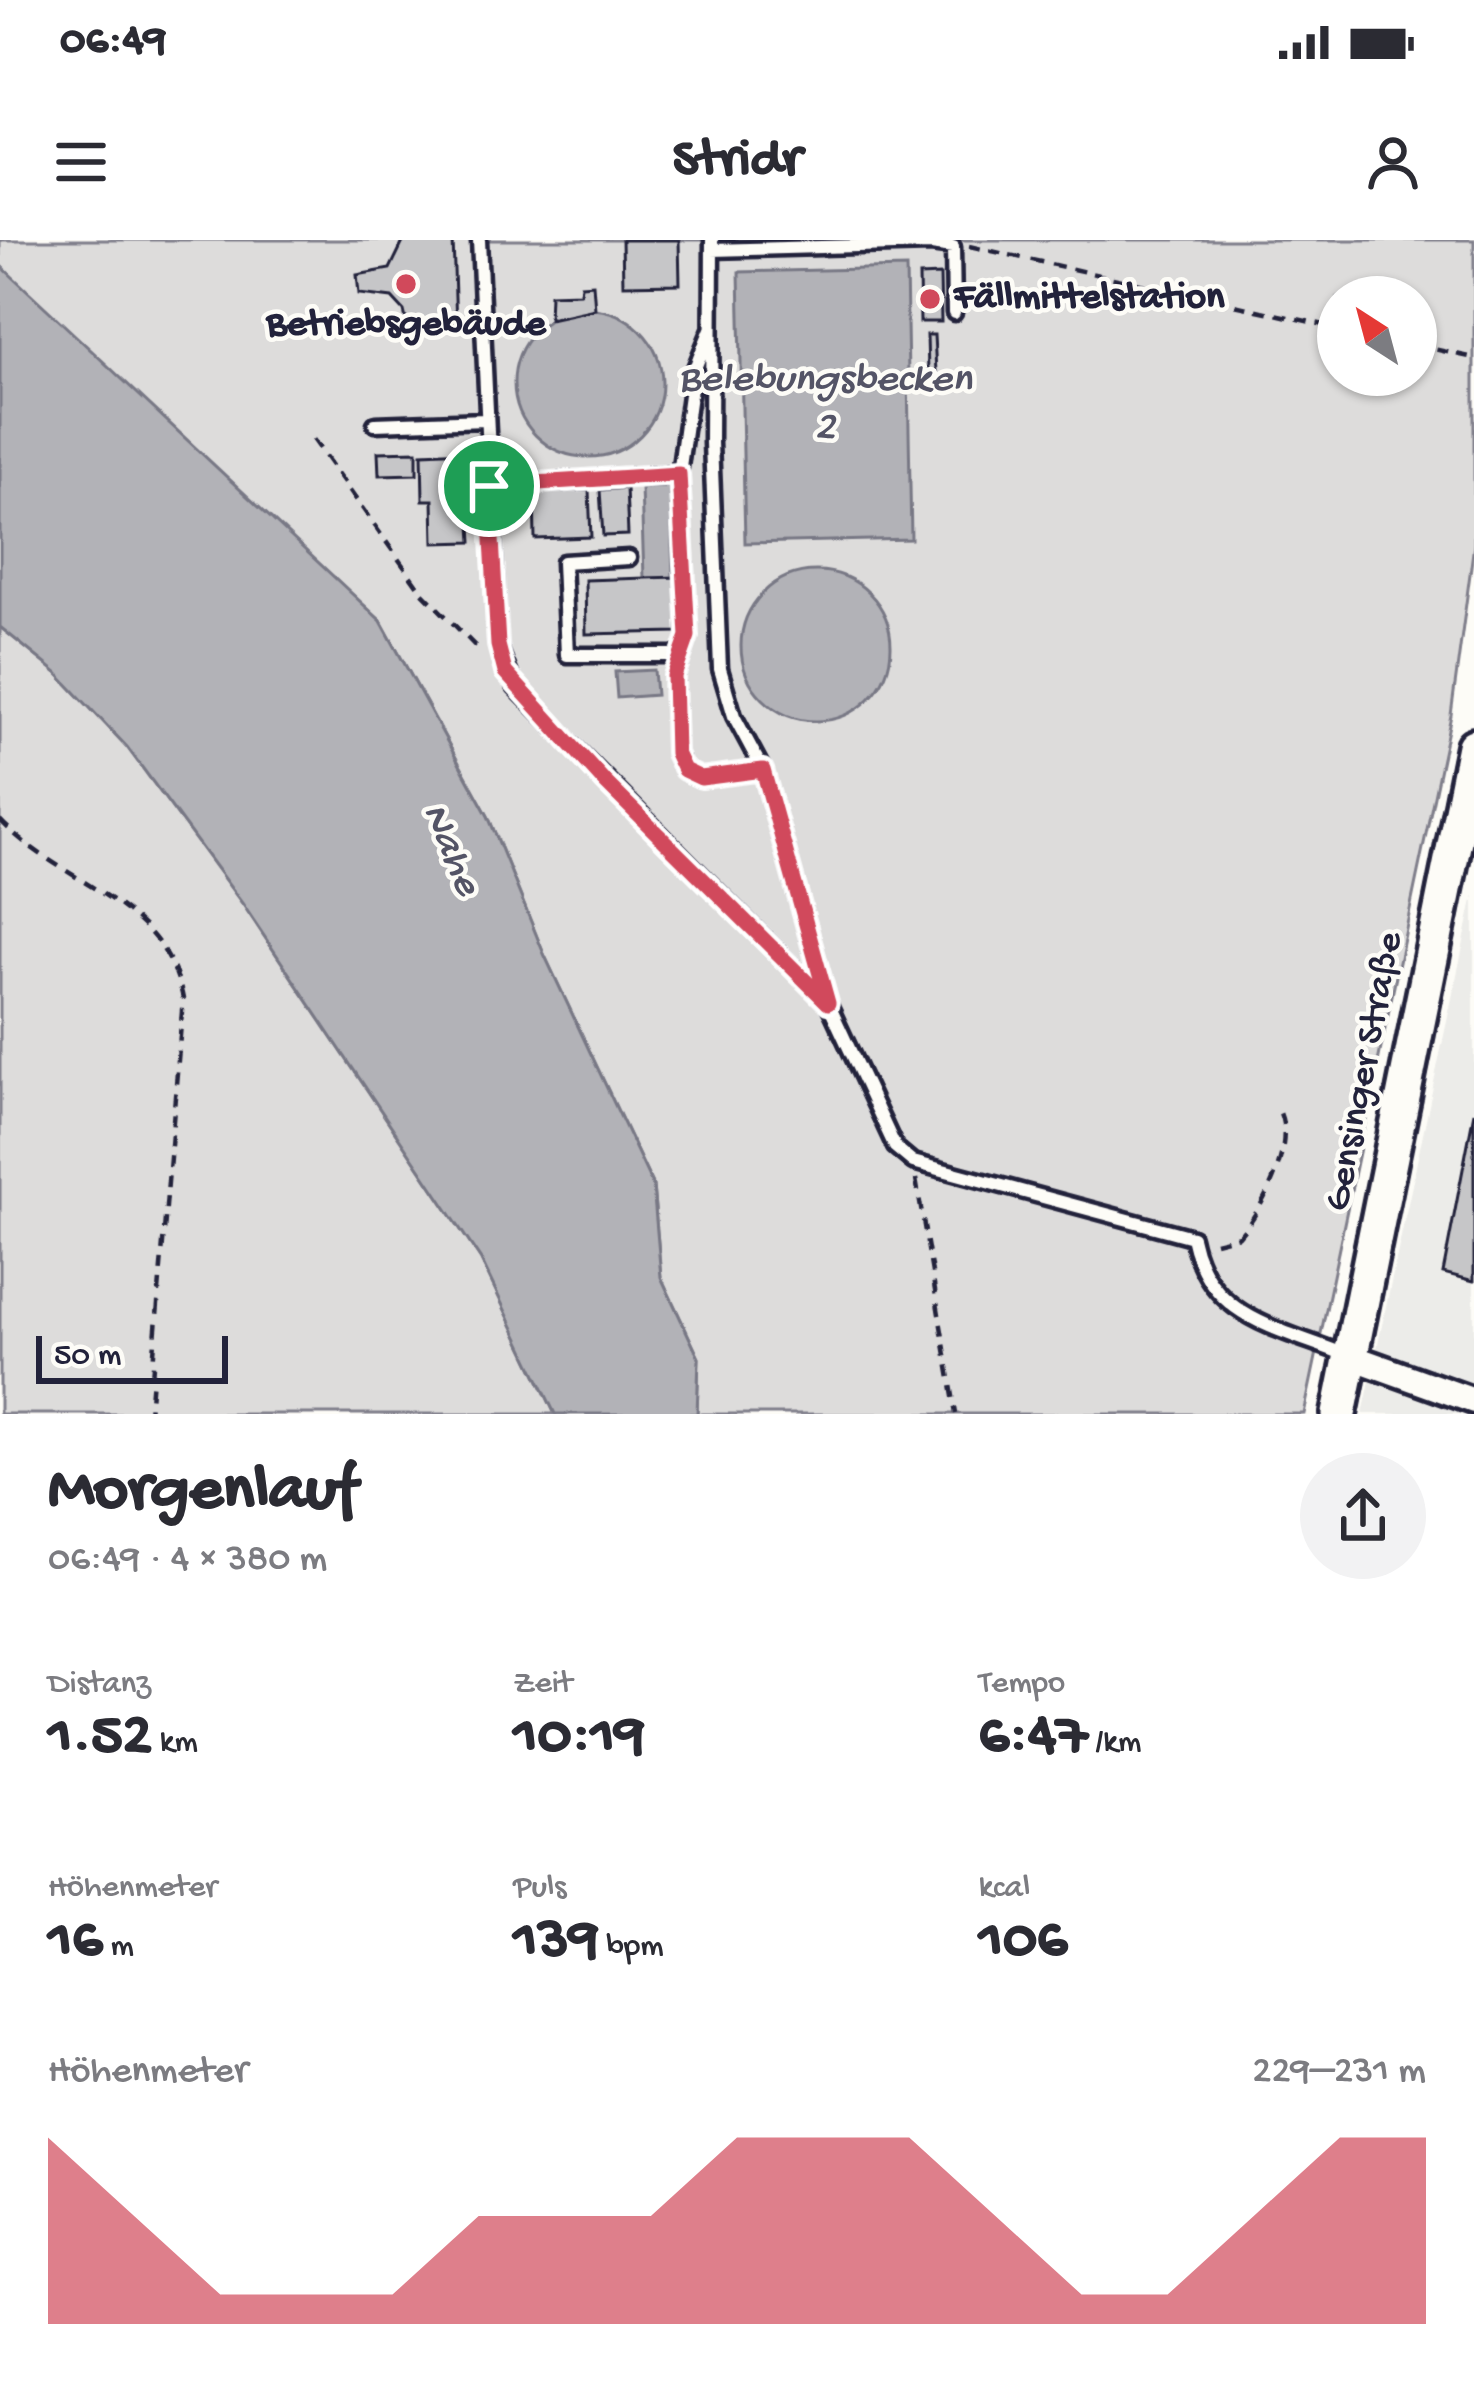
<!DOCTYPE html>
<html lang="de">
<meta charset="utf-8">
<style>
body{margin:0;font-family:"Gochi Hand",sans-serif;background:#f2f2f3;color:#2b2b33;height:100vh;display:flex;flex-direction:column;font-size:45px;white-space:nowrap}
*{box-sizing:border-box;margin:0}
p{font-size:39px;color:#7c7c81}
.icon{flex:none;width:66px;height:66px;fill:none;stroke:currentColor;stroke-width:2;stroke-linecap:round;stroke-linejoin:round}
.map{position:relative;height:1174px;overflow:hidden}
.panel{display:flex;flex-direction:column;background:#fff;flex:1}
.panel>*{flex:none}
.needle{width:78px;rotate:324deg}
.fabs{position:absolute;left:1317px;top:36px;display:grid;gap:24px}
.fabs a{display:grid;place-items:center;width:120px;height:120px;border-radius:50%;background:#fff;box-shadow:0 3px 9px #0004;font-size:60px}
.scale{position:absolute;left:36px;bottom:30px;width:192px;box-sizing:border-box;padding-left:12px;border:6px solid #22223b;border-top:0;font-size:33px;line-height:42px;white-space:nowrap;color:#22223b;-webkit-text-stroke:9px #fdfcf7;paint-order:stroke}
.pin{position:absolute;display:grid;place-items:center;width:102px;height:102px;color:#fff;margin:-51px;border:6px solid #fff;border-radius:50%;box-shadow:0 3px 12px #0007}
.round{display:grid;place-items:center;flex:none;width:126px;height:126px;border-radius:63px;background:#f2f2f3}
.headline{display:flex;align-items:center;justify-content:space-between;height:204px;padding:0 48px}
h1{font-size:66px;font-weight:700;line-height:90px}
.metrics{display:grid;grid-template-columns:repeat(3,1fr);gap:18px;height:204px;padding:12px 48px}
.metrics div{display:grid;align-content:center}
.metrics b{font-size:60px;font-weight:700}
.metrics small{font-size:33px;font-weight:400}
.metrics p{font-size:33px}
.chart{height:336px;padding:24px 48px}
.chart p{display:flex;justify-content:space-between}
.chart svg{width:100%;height:216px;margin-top:12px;fill:#d1495b;opacity:.7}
.status{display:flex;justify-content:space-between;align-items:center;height:84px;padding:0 60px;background:#fff;direction:ltr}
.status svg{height:33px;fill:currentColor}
header{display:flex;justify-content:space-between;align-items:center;height:156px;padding:0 48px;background:#fff;font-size:54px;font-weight:700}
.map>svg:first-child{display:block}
.built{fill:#ecece9}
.green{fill:#dddcdb;stroke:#807f8b;stroke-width:3;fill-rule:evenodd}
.water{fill:#b2b2b7;stroke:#787885;stroke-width:3}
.building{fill:#c6c6c8;stroke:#22223b;stroke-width:3}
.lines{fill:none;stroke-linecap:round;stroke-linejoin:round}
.lane-casing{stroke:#22223b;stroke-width:21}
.street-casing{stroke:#22223b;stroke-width:33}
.secondary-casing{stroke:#22223b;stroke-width:42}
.path{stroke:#22223b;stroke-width:4.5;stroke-dasharray:12 9;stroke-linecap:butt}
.lane{stroke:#fdfcf7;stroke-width:12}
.street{stroke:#fdfcf7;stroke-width:24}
.secondary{stroke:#fdfcf7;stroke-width:33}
.route-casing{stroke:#fff;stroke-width:24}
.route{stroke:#d1495b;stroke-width:15}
.poi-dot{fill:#d1495b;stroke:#fdfcf7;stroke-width:4.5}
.labels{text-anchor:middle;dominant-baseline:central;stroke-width:9;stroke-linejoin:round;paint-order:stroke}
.poi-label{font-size:39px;font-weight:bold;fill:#22223b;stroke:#fdfcf7;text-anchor:start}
.street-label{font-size:39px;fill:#22223b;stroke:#fdfcf7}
.water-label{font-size:42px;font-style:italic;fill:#545466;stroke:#fdfcf7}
</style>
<div class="status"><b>06:49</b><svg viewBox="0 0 49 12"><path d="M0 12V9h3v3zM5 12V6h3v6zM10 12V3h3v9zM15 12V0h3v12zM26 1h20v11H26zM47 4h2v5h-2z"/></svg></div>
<header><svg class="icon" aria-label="menu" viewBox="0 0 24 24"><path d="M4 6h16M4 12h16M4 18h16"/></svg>Stridr<svg class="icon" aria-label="person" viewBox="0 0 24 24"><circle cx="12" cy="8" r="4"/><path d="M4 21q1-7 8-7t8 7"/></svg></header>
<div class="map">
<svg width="1474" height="1174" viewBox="0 0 1474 1174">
<rect width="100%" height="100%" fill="#fdfcf7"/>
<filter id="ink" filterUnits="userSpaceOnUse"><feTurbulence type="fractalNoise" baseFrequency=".00833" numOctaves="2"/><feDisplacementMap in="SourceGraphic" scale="24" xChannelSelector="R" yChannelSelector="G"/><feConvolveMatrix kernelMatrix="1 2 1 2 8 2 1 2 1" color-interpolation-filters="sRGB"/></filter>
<g filter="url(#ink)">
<path class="built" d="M1474,655v519h-111z"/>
<path class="green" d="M0,0h1474v304l-23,171 -147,699h-607l2,-56 -38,-81 -8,-91 -109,-232 -56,-138 -107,-195 -340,-312 -41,-44zM1338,57h78v78h-78z
M0,387l57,46 70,74 115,156 239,357 74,154h-555z"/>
<path class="water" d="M0,25l381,356 107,195 56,138 109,232 8,91 38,81 -2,56h-142l-74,-154 -239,-357 -115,-156 -70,-74 -57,-46z
M906,28l5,271 -166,4 -6,-271z
M514 143a74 74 0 1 1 148 0a74 74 0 1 1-148 0Z
M670,246l3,92h-29l-3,-91z
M741 406a75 75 0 1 1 150 0a75 75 0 1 1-150 0Z
M654,430l2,25 -39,3 -2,-26z"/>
<path class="building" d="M404,0h49l3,86 -48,2 -4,-17 -12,-13 -33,-4 -2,-19 33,-6z
M622,0h57l1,44 -57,1z
M940,35l1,47h-21l-1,-46z
M593,44l2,25 -46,10 1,-25 30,-1 1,-8z
M927,95h7l2,37h-8z
M417,211v23l-38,1 -1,-23z
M467,211l5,91 -38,1 -1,-43h-10l-1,-47z
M626,248l2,47 -25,1 -3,-46z
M589,250l2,47 -56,2 -1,-47z
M676,337l2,55 -92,2 -1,-54z
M1474,872v169l-31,-8z"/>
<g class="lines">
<g class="lane-casing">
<path id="lane" d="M479,0l19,405 17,42 313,316 67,144 18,15 279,75c17,83 86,90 156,119
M712,0l-1,203 9,226 14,47 29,54 64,230
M931,4l22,3 1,66
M712,10l219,-6v-4
M375,184l110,-4
M679,234l9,162 -14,40 2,77 8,17 17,8 62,-8
M489,246l190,-12 14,-101 18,-44
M629,318l-66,4 4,93h114"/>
</g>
<g class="street-casing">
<path id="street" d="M1352,1117l122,44"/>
</g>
<g class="secondary-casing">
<path id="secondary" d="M1339,1174l135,-668"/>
</g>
<path class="path" d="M969,6l369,82
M1416,105l58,13
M313,199l109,153 56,57
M0,580c61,65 164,80 183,179l-34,415
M916,939l40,235
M1215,1002l24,-6c23,-26 56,-88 41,-123"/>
<use href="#lane" class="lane"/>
<use href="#street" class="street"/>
<use href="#secondary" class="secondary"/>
</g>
</g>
<g class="lines" filter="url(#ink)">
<g class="route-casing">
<path id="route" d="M679,234l9,162 -14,40 2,77 8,17 17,8 62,-8 65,233 -223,-221 -100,-110 -7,-27 -9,-159z"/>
</g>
<use href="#route" class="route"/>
</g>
<g class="poi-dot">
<circle cx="406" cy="44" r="12"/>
<circle cx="930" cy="59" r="12"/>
</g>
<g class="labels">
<g class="poi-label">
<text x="954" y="59">Fällmittelstation</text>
<text x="406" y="86" text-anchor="middle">Betriebsgebäude</text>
</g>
<g class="street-label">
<text transform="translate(1366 832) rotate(-79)">Gensinger Straße</text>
</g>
<g class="water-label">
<text x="825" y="141">Belebungsbecken<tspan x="825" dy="48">2</tspan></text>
<text transform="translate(449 610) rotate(67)">Nahe</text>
</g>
</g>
</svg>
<div class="fabs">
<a><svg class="needle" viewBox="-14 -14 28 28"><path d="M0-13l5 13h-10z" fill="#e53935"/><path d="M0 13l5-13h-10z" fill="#7c7c81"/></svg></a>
</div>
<div class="scale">50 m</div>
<div class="pin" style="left:489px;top:246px;background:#1e9e55"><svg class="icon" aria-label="arrive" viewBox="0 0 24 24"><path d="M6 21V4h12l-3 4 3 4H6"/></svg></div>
</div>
<section class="panel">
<div class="headline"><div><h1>Morgenlauf</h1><p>06:49 · 4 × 380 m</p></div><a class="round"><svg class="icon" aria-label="share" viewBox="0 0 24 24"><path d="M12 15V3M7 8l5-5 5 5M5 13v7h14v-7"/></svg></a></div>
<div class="metrics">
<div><p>Distanz</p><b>1.52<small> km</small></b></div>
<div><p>Zeit</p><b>10:19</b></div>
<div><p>Tempo</p><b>6:47<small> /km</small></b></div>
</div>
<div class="metrics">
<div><p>Höhenmeter</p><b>16<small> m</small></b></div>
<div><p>Puls</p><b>139<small> bpm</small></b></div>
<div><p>kcal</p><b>106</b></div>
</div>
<div class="chart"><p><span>Höhenmeter</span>229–231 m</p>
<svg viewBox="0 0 160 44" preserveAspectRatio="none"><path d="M0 44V6L10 22L20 38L30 38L40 38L50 22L60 22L70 22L80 6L90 6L100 6L110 22L120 38L130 38L140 22L150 6L160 6V44z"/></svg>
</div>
</section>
